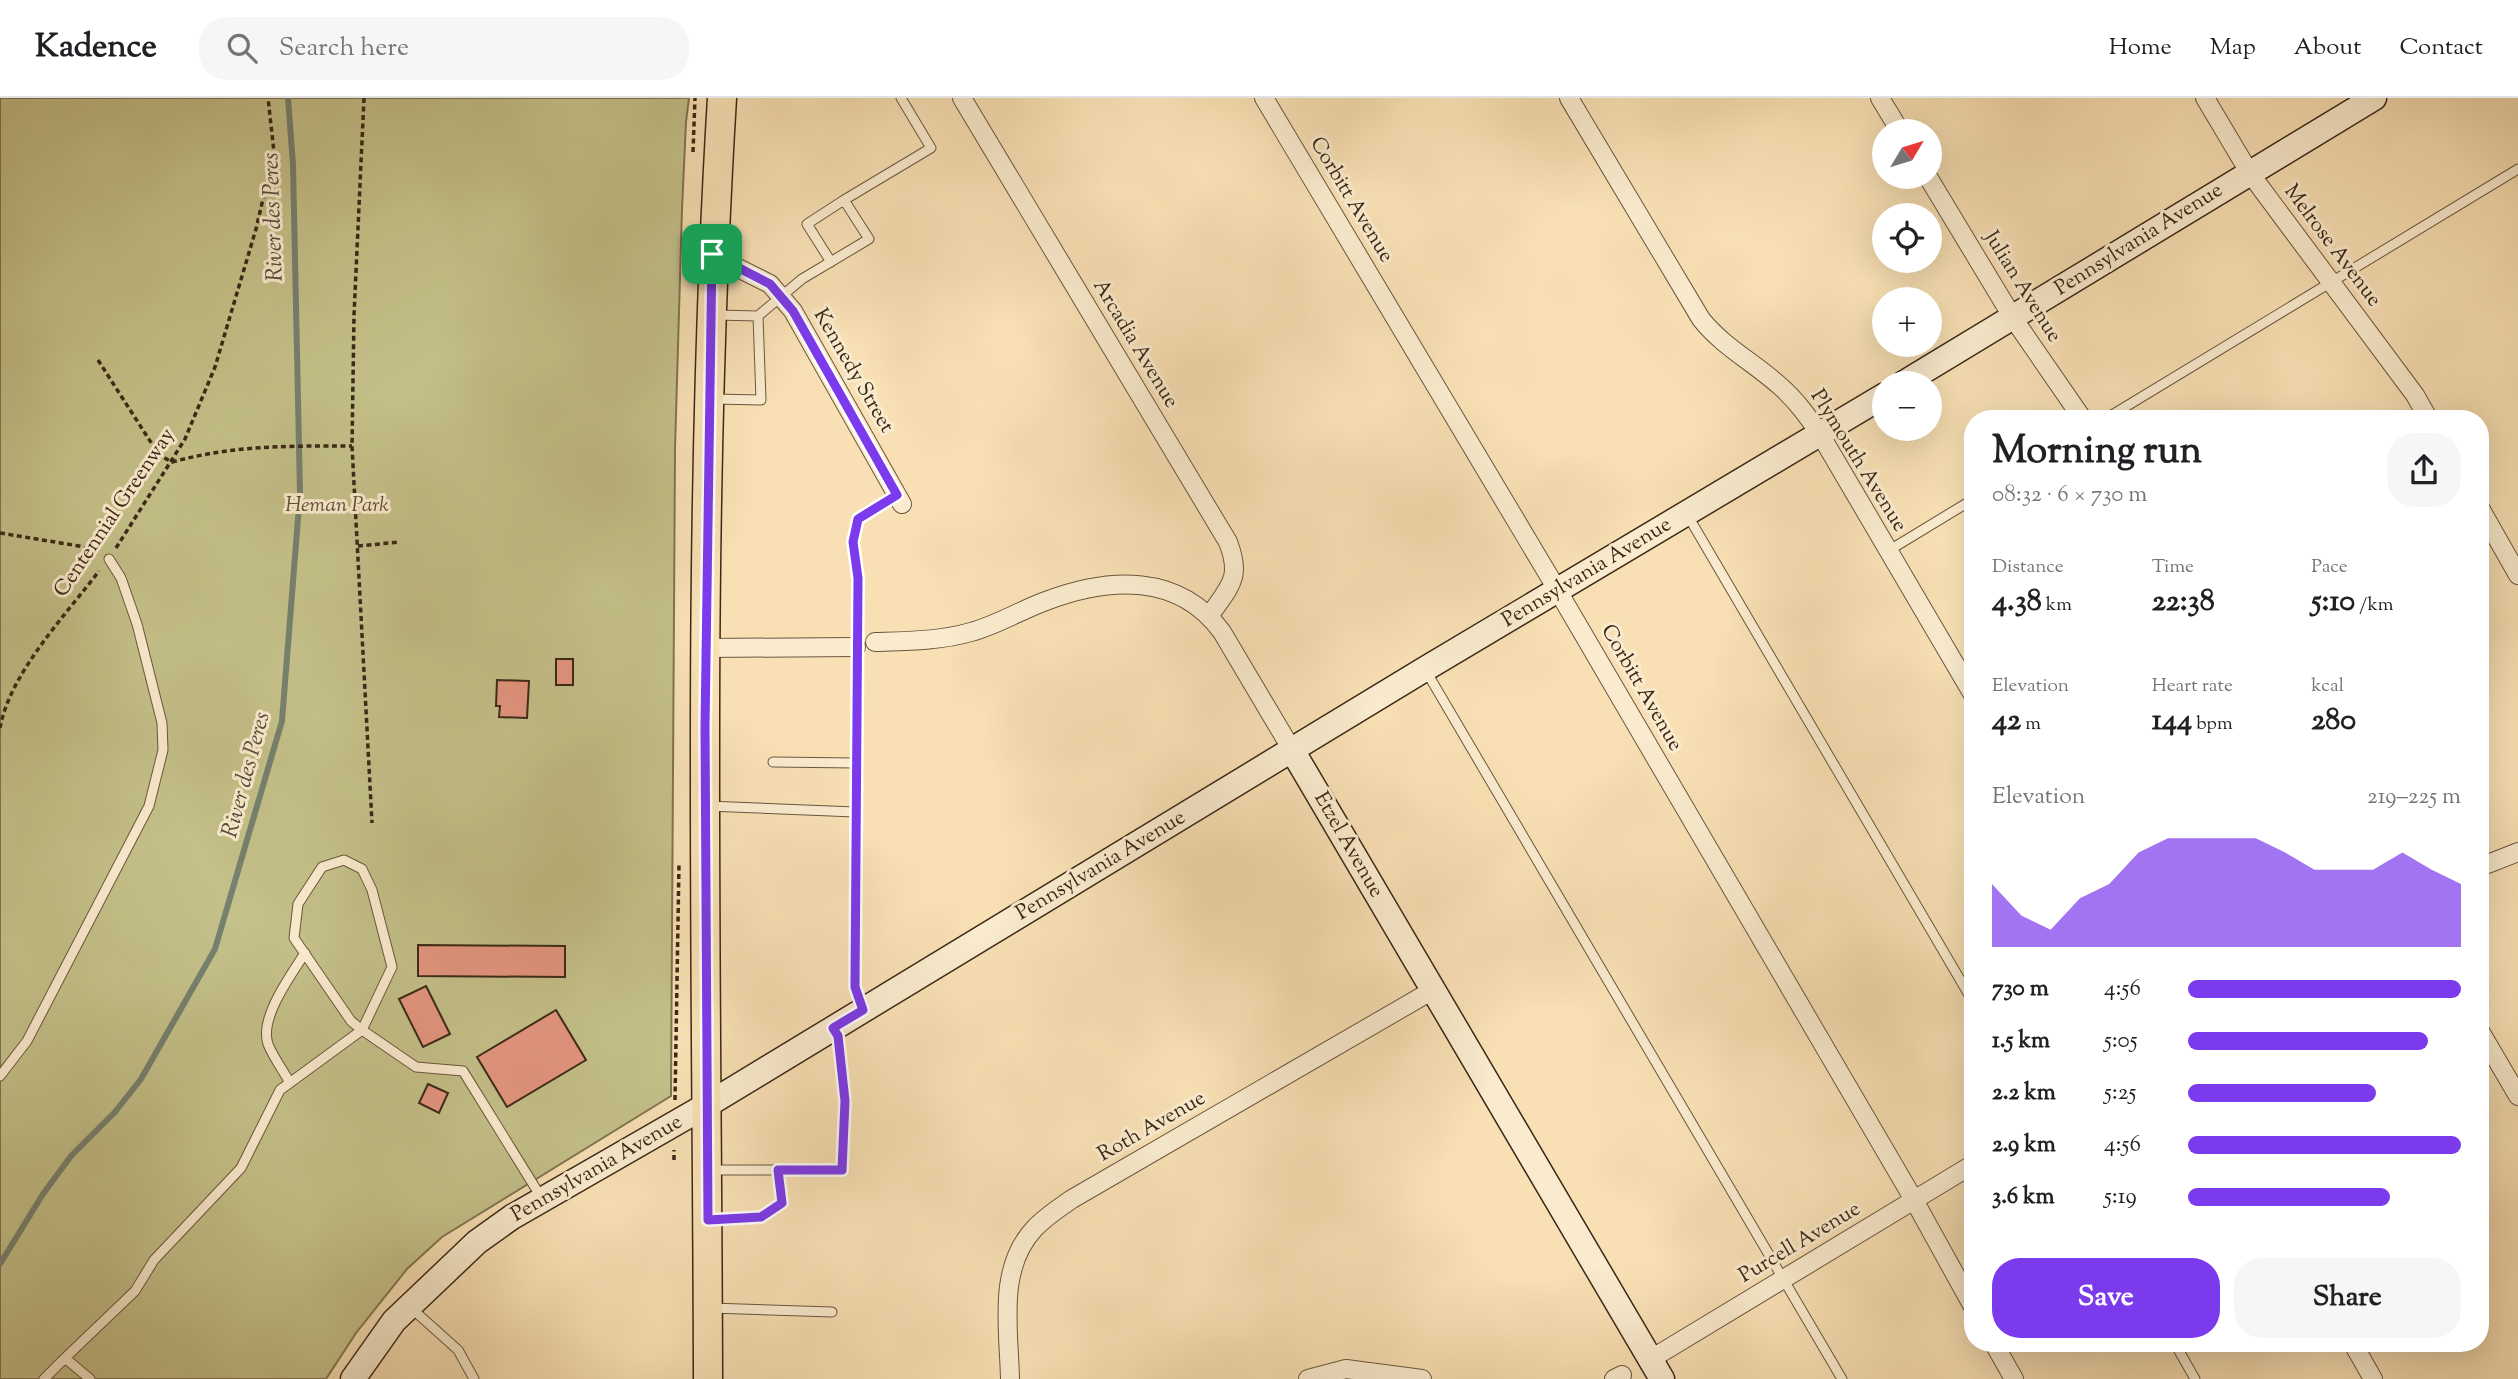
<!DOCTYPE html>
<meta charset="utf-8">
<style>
body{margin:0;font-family:"Sorts Mill Goudy",serif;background:#f6f6f6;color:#202124;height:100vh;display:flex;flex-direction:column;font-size:26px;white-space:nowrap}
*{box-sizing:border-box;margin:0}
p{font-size:23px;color:#757577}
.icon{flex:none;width:38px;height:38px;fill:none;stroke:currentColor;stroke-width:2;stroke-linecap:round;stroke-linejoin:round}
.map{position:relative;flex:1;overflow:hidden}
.drawer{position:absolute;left:1964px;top:312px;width:525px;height:942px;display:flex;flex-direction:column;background:#fff;border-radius:28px;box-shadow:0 7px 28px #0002}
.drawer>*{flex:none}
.needle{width:46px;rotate:52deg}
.controls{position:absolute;left:1872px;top:21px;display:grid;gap:14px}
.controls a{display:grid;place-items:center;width:70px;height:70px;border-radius:50%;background:#fff;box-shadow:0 7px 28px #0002;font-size:35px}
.pin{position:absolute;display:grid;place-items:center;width:60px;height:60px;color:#fff;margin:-30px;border-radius:14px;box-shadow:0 4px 10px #0006}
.round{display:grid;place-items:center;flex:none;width:74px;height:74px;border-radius:28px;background:#f6f6f6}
.head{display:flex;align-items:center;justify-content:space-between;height:119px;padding:0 28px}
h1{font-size:38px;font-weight:800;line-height:52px}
.metrics{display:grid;grid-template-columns:repeat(3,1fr);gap:10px;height:119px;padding:7px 28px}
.metrics div{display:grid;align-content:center}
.metrics b{font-size:30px;font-weight:800}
.metrics small{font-size:19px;font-weight:400}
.metrics p{font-size:19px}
.chart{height:196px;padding:14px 28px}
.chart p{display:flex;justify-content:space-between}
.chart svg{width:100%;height:126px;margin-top:7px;fill:#7c3aed;opacity:.7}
.action{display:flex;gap:14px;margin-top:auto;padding:14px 28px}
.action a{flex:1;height:80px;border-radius:28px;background:#7c3aed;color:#fff;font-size:28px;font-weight:800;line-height:80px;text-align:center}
.action a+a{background:#f6f6f6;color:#202124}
ul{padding:0 28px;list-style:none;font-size:23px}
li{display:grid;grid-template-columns:112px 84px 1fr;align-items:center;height:52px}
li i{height:18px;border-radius:9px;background:#7c3aed}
header{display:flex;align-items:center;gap:42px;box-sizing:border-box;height:98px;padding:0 35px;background:#fff;border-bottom:2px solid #e0e0e0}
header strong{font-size:33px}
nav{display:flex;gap:38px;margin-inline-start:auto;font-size:24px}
.search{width:490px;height:63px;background:#f6f6f6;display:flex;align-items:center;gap:18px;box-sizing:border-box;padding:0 24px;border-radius:28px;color:#757577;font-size:26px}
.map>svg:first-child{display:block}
.green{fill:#c4c089;stroke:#807450;stroke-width:2}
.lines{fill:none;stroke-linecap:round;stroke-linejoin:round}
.stream{stroke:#76816f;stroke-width:6}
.building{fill:#e59680;stroke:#3b2816;stroke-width:2}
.lane-casing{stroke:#6a563e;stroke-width:11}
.street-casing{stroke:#6a563e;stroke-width:20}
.secondary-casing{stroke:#3b2816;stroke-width:27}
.primary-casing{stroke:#3b2816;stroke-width:31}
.path{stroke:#3b2816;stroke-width:3.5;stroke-dasharray:5 3.5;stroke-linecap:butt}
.lane{stroke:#faebce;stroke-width:9}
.street{stroke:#faebce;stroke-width:18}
.secondary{stroke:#faebce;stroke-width:24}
.primary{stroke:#f8e0b4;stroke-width:28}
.route-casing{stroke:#fff;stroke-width:14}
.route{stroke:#7c3aed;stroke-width:9}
.labels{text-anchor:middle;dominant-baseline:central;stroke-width:6;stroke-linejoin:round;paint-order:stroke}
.street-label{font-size:21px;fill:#3b2816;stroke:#faebce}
.park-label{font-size:21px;font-style:italic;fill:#5d4e33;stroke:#faebce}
.water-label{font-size:23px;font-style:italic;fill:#544d3b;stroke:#faebce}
</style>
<header>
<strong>Kadence</strong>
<div class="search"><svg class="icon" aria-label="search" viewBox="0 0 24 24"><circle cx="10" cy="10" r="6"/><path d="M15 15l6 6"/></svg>Search here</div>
<nav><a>Home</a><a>Map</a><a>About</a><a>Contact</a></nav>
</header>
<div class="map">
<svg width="2518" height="1281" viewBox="0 0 2518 1281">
<rect width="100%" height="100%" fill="#f8e0b4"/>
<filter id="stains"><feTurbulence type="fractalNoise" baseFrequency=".00286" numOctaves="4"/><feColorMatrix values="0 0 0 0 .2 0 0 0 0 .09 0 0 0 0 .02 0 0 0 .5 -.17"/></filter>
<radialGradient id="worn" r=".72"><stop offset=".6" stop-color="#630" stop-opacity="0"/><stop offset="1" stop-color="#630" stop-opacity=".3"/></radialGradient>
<path class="green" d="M0,0h689l-3,24 -4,87 -7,240 -4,647 -229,141 -35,32 -51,64 -30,46h-326z"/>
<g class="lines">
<path class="stream" d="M0,1166l43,-70 28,-38 44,-44 26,-33 74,-130 67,-228 18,-228 -7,-328 -5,-67"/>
</g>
<path class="building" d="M556,561h17v26h-17z
M497,582l32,1 -2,37 -28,-1 1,-11h-4z
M418,847l147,1v31l-147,-1z
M426,888l24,48 -27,13 -24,-48z
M556,912l30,50 -79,47 -30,-50z
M428,986l20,9 -9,20 -20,-10z"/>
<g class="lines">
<g class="lane-casing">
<path id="lane" d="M831,164l-24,-38 37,-24
M716,217l42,1 44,-37 67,-40 -25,-39 87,-52 -30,-50
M714,301l47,1 -3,-84
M2107,320l411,-249
M1688,418l284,484
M1888,453l84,-51
M1426,573l416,708
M773,664l82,1
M707,708l148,6
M344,762l18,9 10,21 20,77 -30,63 -11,-9 -57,-83 4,-34 24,-37z
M862,910l-7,-21 2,-409 -4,-36 5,-23 39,-24
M0,978l27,-35 122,-235 14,-56 -1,-27 -25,-99 -16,-46 -12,-19
M290,985c-7,-13 -17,-26 -22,-39 -9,-26 23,-69 37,-91
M709,1072h133l3,-69 -7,-65 -3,-5
M709,1122l52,-3 21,-14 -4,-33
M410,1209l48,43 16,29
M710,1210l122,4
M2174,1244l21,37
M65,1260l70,-67 19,-31 87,-92 39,-78 82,-60 54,37 47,4 78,126
M44,1281l21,-21 25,21"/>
</g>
<g class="street-casing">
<path id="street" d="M962,0l266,444c14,36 2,44 -18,73
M1264,0l294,493 356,609 58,105
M1569,0l132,221c22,28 54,44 80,68 15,13 27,30 39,47l152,259
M1880,0l20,33
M2205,0l44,74 166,223 13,23
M1928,79l85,141 69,100
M712,157l58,29 23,27 109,193
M2480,410l38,67
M875,544c32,-1 65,-1 96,-10 26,-7 50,-22 75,-31 63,-24 133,-28 176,31l70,118
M706,550l150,-1
M2480,769l38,-15
M2480,933l38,65
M1993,1244l21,37
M2352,1244l21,37
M1651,1261l321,-194
M1010,1281c-1,-50 -13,-110 24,-150 11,-12 25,-21 38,-30l361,-209
M1308,1281l38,-10 76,10
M1614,1281l8,-4"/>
</g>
<g class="secondary-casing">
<path id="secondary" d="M1904,285l470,-285
M1292,652l370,629
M353,1281l41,-58 83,-79 35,-25 195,-112 718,-436 460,-274"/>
</g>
<g class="primary-casing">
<path id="primary" d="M708,1281c-1,-427 -12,-855 14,-1281"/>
</g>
<path class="path" d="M364,0l-10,217 -2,131 20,377
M693,54l2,-54
M98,262l61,95 13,7c63,-17 116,-16 180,-16
M0,435l79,13 18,6
M358,448l42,-4
M116,450l69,-109 30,-72 41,-138 18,-77 -6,-54
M0,630c10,-55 65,-112 99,-157
M675,1002l4,-237
M674,1062v-10"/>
<use href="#lane" class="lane"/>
<use href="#street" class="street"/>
<use href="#secondary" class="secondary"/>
<use href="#primary" class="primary"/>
</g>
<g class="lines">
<g class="route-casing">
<path id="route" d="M712,156l58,30 23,27 104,184 -39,24 -5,23 5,36 -3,409 8,23 -30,18 5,8 7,65 -3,69h-64l4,33 -21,14 -53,3 -3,-493z"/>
</g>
<use href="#route" class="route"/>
</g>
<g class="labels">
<g class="street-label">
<text transform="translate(1351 102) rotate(59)">Corbitt Avenue</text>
<text transform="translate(2139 142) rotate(-32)">Pennsylvania Avenue</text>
<text transform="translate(2332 148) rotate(53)">Melrose Avenue</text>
<text transform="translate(2022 189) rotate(58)">Julian Avenue</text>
<text transform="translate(1135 246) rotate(59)">Arcadia Avenue</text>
<text transform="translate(853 273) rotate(60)">Kennedy Street</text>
<text transform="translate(1858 363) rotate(58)">Plymouth Avenue</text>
<text transform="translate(115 415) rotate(-56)">Centennial Greenway</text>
<text transform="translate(1587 475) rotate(-31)">Pennsylvania Avenue</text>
<text transform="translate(1641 590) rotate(60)">Corbitt Avenue</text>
<text transform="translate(1348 747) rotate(60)">Etzel Avenue</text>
<text transform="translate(1101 768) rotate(-31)">Pennsylvania Avenue</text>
<text transform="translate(1152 1029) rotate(-30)">Roth Avenue</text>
<text transform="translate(597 1071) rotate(-30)">Pennsylvania Avenue</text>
<text transform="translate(1800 1145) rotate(-31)">Purcell Avenue</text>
</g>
<g class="park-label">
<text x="337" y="408">Heman Park</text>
</g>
<g class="water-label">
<text transform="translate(274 119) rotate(-92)">River des Peres</text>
<text transform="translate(247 677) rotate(-75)">River des Peres</text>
</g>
</g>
<rect width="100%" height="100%" filter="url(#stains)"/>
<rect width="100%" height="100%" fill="url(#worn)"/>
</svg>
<div class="controls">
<a><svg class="needle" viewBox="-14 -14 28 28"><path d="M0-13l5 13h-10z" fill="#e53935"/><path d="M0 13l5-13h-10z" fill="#757577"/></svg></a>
<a><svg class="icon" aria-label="locate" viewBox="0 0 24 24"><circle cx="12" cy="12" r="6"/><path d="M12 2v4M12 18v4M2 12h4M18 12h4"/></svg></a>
<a>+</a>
<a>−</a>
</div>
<div class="pin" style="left:712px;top:156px;background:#1e9e55"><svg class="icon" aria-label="arrive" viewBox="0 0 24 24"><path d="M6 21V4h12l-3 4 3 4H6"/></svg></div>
<section class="drawer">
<div class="head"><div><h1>Morning run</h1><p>08:32 · 6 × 730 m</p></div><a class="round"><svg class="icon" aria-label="share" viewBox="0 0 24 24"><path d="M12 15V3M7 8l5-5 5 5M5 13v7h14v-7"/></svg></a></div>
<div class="metrics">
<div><p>Distance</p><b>4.38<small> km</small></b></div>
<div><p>Time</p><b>22:38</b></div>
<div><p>Pace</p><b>5:10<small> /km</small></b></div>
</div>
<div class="metrics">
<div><p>Elevation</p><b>42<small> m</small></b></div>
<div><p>Heart rate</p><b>144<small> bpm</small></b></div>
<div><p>kcal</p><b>280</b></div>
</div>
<div class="chart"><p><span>Elevation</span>219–225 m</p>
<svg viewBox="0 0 160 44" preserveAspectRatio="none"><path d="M0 44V22L10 33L20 38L30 27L40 22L50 11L60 6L70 6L80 6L90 6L100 11L110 17L120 17L130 17L140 11L150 17L160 22V44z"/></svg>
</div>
<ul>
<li><b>730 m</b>4:56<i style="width:100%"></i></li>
<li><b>1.5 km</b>5:05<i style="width:88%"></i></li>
<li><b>2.2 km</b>5:25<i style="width:69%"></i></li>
<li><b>2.9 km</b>4:56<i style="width:100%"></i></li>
<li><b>3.6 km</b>5:19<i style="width:74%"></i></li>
</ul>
<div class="action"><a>Save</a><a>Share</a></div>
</section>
</div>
